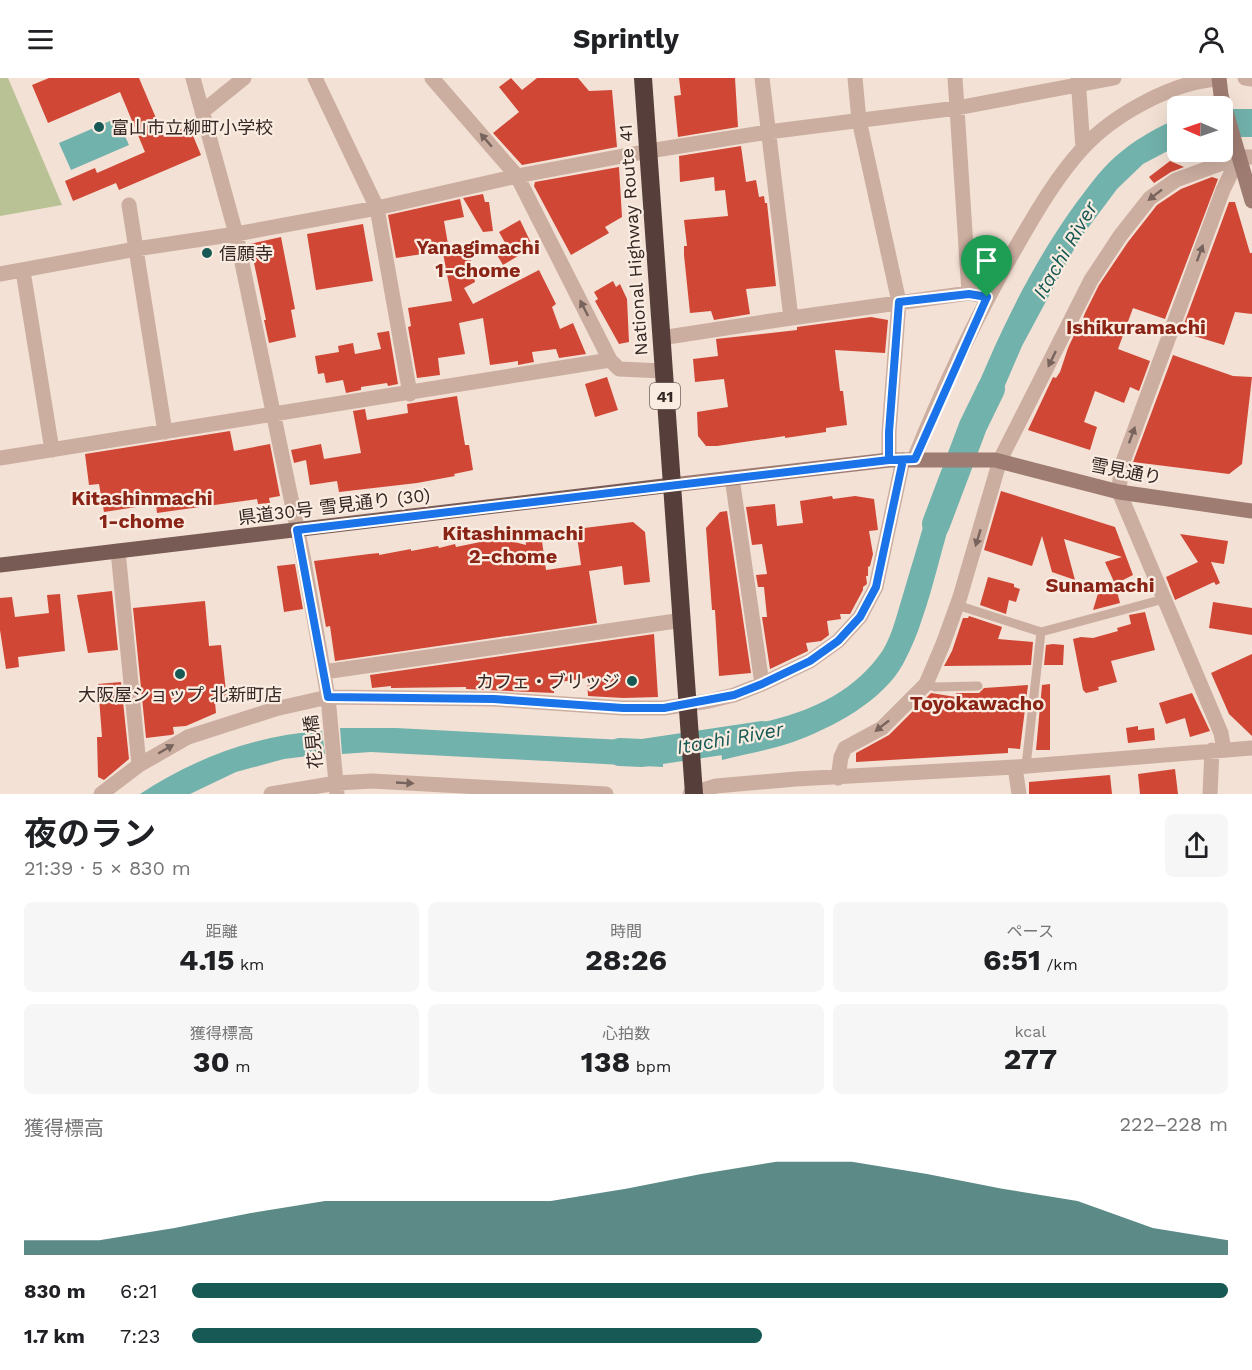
<!DOCTYPE html>
<html lang="ja">
<meta charset="utf-8">
<style>
body{margin:0;font-family:"Work Sans","Noto Sans JP",sans-serif;background:#f6f6f6;color:#202124;height:100vh;display:flex;flex-direction:column;font-size:22px;white-space:nowrap}
*{box-sizing:border-box;margin:0}
p{font-size:20px;color:#757577}
.icon{flex:none;width:33px;height:33px;fill:none;stroke:currentColor;stroke-width:2;stroke-linecap:round;stroke-linejoin:round}
.map{position:relative;height:716px;overflow:hidden}
.sheet{display:flex;flex-direction:column;background:#fff;flex:1}
.sheet>*{flex:none}
.needle{width:39px;rotate:272deg}
.controls{position:absolute;left:1167px;top:18px;display:grid;gap:12px}
.controls a{display:grid;place-items:center;width:66px;height:66px;border-radius:9px;background:#fff;box-shadow:0 6px 24px #0002;font-size:30px}
.pin{position:absolute;display:grid;place-items:center;width:51px;height:51px;color:#fff;margin:-62px -26px;border-radius:50% 50% 50% 0;rotate:-45deg;box-shadow:0 0 6px #0007}
.pin .icon{rotate:45deg}
.round{display:grid;place-items:center;flex:none;width:63px;height:63px;border-radius:9px;background:#f6f6f6}
.overview{display:flex;align-items:center;justify-content:space-between;height:102px;padding:0 24px}
h1{font-size:33px;font-weight:700;line-height:45px}
.stats{display:grid;grid-template-columns:repeat(3,1fr);gap:9px;height:102px;padding:6px 24px}
.stats div{display:grid;align-content:center;border-radius:9px;background:#f6f6f6;text-align:center}
.stats b{font-size:30px;font-weight:700}
.stats small{font-size:16px;font-weight:400}
.stats p{font-size:16px}
.chart{height:168px;padding:12px 24px}
.chart p{display:flex;justify-content:space-between}
.chart svg{width:100%;height:108px;margin-top:6px;fill:#175955;opacity:.7}
ul{padding:0 24px;list-style:none;font-size:20px}
li{display:grid;grid-template-columns:96px 72px 1fr;align-items:center;height:45px}
li i{height:15px;border-radius:8px;background:#175955}
header{display:flex;justify-content:space-between;align-items:center;height:78px;padding:0 24px;background:#fff;font-size:27px;font-weight:700}
.map>svg:first-child{display:block}
.green{fill:#b9c294}
.water{fill:#72b2ac}
.lines{fill:none;stroke-linecap:round;stroke-linejoin:round}
.river{stroke:#72b2ac;stroke-width:28}
.building{fill:#d04735}
.lane{stroke:#cbaea0;stroke-width:9}
.street{stroke:#cbaea0;stroke-width:15}
.secondary{stroke:#9f7c72;stroke-width:15}
.primary{stroke:#785b54;stroke-width:15}
.highway{stroke:#563f3a;stroke-width:18}
.oneway{fill:#78645c}
.route-casing{stroke:#fff;stroke-width:12}
.route{stroke:#1a73e8;stroke-width:8}
.poi-dot{fill:#175955;stroke:#faece1;stroke-width:2}
.labels{text-anchor:middle;dominant-baseline:central;stroke-width:4.5;stroke-linejoin:round;paint-order:stroke}
.shield{fill:#faece1;stroke:#6f625d;stroke-width:1.5}
.shield-label{font-size:16px;font-weight:bold;fill:#342724}
.poi-label{font-size:18px;fill:#342724;stroke:#faece1;text-anchor:start}
.street-label{font-size:18px;fill:#342724;stroke:#faece1}
.neighbourhood-label{font-size:20px;font-weight:bold;fill:#8a2417;stroke:#faece1}
.water-label{font-size:20px;font-style:italic;fill:#175955;stroke:#faece1}
</style>
<header><svg class="icon" aria-label="menu" viewBox="0 0 24 24"><path d="M4 6h16M4 12h16M4 18h16"/></svg>Sprintly<svg class="icon" aria-label="person" viewBox="0 0 24 24"><circle cx="12" cy="8" r="4"/><path d="M4 21q1-7 8-7t8 7"/></svg></header>
<div class="map">
<svg width="1252" height="716" viewBox="0 0 1252 716">
<rect width="100%" height="100%" fill="#f3e1d5"/>
<path class="green" d="M0,0h8l54,127 -62,11z"/>
<path class="water" d="M117,40l12,27 -58,25 -12,-27z
M1177,41v27l-34,18 -26,25 -38,51 -57,106 -34,79h-26c30,-77 64,-152 112,-219 13,-17 25,-35 41,-49 18,-16 40,-29 62,-38z
M936,411l26,1c-18,42 -25,88 -41,132 -4,13 -11,29 -18,42 -20,37 -71,64 -110,78 -23,8 -48,12 -71,18l-1,-12 3,-1v-7h-4l-1,-11c58,-6 122,-23 159,-72 13,-16 18,-40 24,-59 9,-31 19,-62 27,-93z
M340,650h56l266,14 -4,12 5,2v11l-292,-15 -29,2z
M322,653l3,23 -41,5 -48,13 -46,22h-50c55,-36 116,-59 182,-63z"/>
<g class="lines">
<path class="river" d="M1222,45h30
M936,446l37,-98 18,-37
M620,674l22,1 120,-18"/>
</g>
<path class="building" d="M49,0h90l25,59 25,-11 12,29 -82,35 -3,-7 -43,18 -8,-20 30,-13 2,5 48,-21 -25,-60 -72,31 -16,-38z
M511,0l11,12 15,-12h41l11,13 23,-1 5,57 -95,18 -29,-32 26,-21 -20,-25z
M679,0h56l3,49 -60,10 -4,-41 7,-1z
M741,68l5,36 10,-2 3,17 5,-1 1,7h2l9,83 -30,3 4,25 -36,6 -3,-9 -21,2 -6,-58v-9h3l-3,-26 44,-4 -3,-26 -10,1 -1,-14 -34,5 -1,-26z
M1170,83l14,6 -13,5 -17,11 -5,-6z
M619,89l3,50 -17,10 4,6 -38,22 -37,-69 1,-4z
M1212,99l6,2 -53,140 -32,-11 -15,41 32,12 -11,30 -9,-4 -6,16 -29,-12 -11,31 13,5 -7,23 -62,-20 25,-53 3,1 4,-6 8,-24 8,-17 2,1 7,-19 14,-28 29,-43 29,-37 24,-16z
M483,116l2,8h4l4,29 -10,1 -20,-34z
M460,121l4,18 -20,4 5,29 -53,8 -8,-43z
M1229,124h6l15,51h2v61l-17,-2 -11,33 -43,-13z
M520,142l13,27 -30,18 -6,-10 11,-7 -9,-16z
M363,146l10,57 -57,9 -9,-56z
M281,159l14,72 -4,1 5,27 -27,6 -5,-23h2l-16,-76z
M469,170l6,34 -11,6 9,16 66,-34 17,34 -4,3 8,22 13,-6 13,31 -27,4 -3,-9 -24,3 2,10 -16,3v-4l-28,4 -7,-47 -24,5 6,31 -27,4 2,17 -23,3 -9,-51 3,-1 -3,-18 44,-7 -9,-48z
M613,203l3,6 4,-3 7,15 2,43 -10,2 -24,-43 3,-2 -4,-7z
M871,239l17,3 -3,33 -50,-3 5,41h3l4,34 -21,3v4l-41,6v-2l-68,10h-11l-8,-10 -1,-24 31,-5 -4,-28 -29,3 -2,-23 25,-3 -2,-17 81,-9v-3z
M389,253l9,53 -10,2 -1,-3 -26,4v3l-15,3 -3,-13 -17,3 -2,-10 -6,1 -3,-18 24,-4 -1,-6 15,-3 2,11 26,-5 -4,-16z
M1173,277l60,21 19,1 -10,87 -13,10 -96,-12z
M607,299l11,33 -23,7 -10,-33z
M457,318l8,49h4l4,25 -19,4 1,2 -38,7 -78,9 -2,-11 -27,4 -4,-25 -12,3 -3,-13 30,-6 3,15 37,-6 -8,-42 12,-2 2,11 41,-7 -1,-9z
M230,353l4,20 36,-7 10,52 -11,2 1,5 -12,1 -1,-5 -100,14 -1,-9 -52,8 -5,-28 -10,1 -4,-31z
M1001,413l114,36 18,48 -18,9 -10,-22 17,-5 -58,-18 11,41 -23,-8 -10,-36 -10,30 -48,-16z
M832,418l1,3 22,-3 19,3 4,31 -9,1 4,23 -3,12 -2,1v9h-2l1,8 -4,3v3l-13,24h-10l1,5 -14,2 2,14 -8,6 -15,2 2,8 -38,18 -8,-52h5l-3,-30h-6l-2,-12 11,-1 -5,-30 -10,1 -6,-38 29,-3 2,22 26,-3 -3,-22z
M727,433l24,162 -32,3 -4,-66h-3l-6,-82 14,-16z
M633,444l12,10 5,50 -26,3 -2,-19 -33,5 8,52 -262,38 -5,-35 -4,1 -12,-66 55,-7 10,-1v2l32,-6v2l27,-5 1,2 16,-4 1,3 44,-9 26,7 -1,-9 16,-2 5,36 35,-5 -5,-36z
M1180,456l48,7 -4,23 -13,-2 9,21 -4,2 -2,-3 -39,18 -9,-23 32,-15z
M295,486l8,45 -19,3 -7,-46z
M988,499l26,7v3l6,2 -4,13 -7,-2 -3,14 -26,-9z
M1115,506l5,19 -27,7 7,-23z
M112,513l6,59 -30,3 -11,-58z
M60,516l5,57 -47,6 1,10 -13,2 -6,-39v-32l12,-1 3,20 34,-4 -2,-18z
M205,523l4,45 12,-1 6,56 -12,1 1,11 -30,13 -13,1 1,7 -3,1 -25,3 -13,-130z
M1213,524l39,6v27l-43,-7z
M1145,534l10,38 -44,11 6,21 -19,5 1,3 -13,3 -3,-3 -10,-51 8,-2 12,1 25,-7 -1,-3 14,-4 -2,-9z
M969,538l33,11 -4,12 35,3 -2,23 -87,1 8,-15 11,-33h5z
M654,556l4,63 -35,1 -35,-2 -1,-18 -34,5 1,10 -88,-4v-2l-75,1v-2l-19,2 -2,-13z
M1053,566l11,1 -1,20h-19l2,-20z
M1252,576v82l-23,-22 -18,-41z
M121,604l8,77 -25,21 -6,-3 -1,-40h5l-4,-53z
M1050,606v66h-14l6,-65z
M1028,607l-8,64 -12,-1v5l-152,9v-9l33,-18 42,-42 25,4v-4h23l5,-5z
M1192,615l18,38 -20,6 -5,-19 -19,6 -7,-21z
M1138,648v4l16,-2 1,12 -27,3 -2,-15z
M1175,691l3,25h-38l-2,-20z
M1110,697l2,19h-83v-12z"/>
<g class="lines">
<path class="lane" d="M957,527l84,27 123,-33
M926,606l9,3 43,-1
M1026,688l15,-134"/>
<path class="street" d="M193,0l43,156 68,327 24,136 9,97
M315,0l62,130 33,186
M432,0l85,98 93,184 9,9 44,2
M762,0l29,240
M855,0l4,42 40,182 -10,130v28
M955,0l14,215
M1078,0l5,70
M1245,0l7,1
M202,34l42,-34
M129,127l36,227
M23,193l29,179
M0,196l136,-25 100,-15 141,-26 140,-32 132,-25 119,-19 189,-24 157,-30
M661,260l130,-20 178,-25 18,4
M0,380l610,-98
M914,381c30,-74 65,-148 105,-217 19,-33 39,-67 64,-94 30,-33 91,-67 136,-69
M732,400l30,206
M118,473l21,214
M324,594l359,-52
M1224,672l-3,-17 -102,-241 2,-25 102,-277 16,-33
M1015,689l4,27
M838,700l3,-21 4,-9 37,-20 44,-44 17,-40 17,-47 40,-137 91,-180 29,-44 30,-38 26,-18 63,-23h13
M101,716l38,-29 49,-28 87,-28 53,-12 166,2 129,9h41l45,-7 25,-6 28,-11 48,-23 28,-20 22,-24 16,-30 27,-127
M271,716l66,-11 35,-2 234,13
M690,716l26,-8 80,-7 219,-12 237,-19
M1210,716l2,-44"/>
<path class="secondary" d="M1219,0l2,17 31,106
M672,407l217,-25h106l124,32 133,19"/>
<path class="primary" d="M0,487l672,-80"/>
<path class="highway" d="M643,0l51,716"/>
</g>
<defs><path id="oneway-solid" d="M-6-.8H1V-3.2L6.5 0L1 3.2V.8H-6Z" transform="scale(1.5)"/></defs>
<g class="oneway">
<use href="#oneway-solid" transform="translate(486 62) rotate(-131)"/>
<use href="#oneway-solid" transform="translate(1155 117) rotate(142)"/>
<use href="#oneway-solid" transform="translate(1200 175) rotate(-70)"/>
<use href="#oneway-solid" transform="translate(584 230) rotate(-117)"/>
<use href="#oneway-solid" transform="translate(1052 281) rotate(116)"/>
<use href="#oneway-solid" transform="translate(1132 357) rotate(-70)"/>
<use href="#oneway-solid" transform="translate(978 460) rotate(107)"/>
<use href="#oneway-solid" transform="translate(882 648) rotate(142)"/>
<use href="#oneway-solid" transform="translate(166 671) rotate(-30)"/>
<use href="#oneway-solid" transform="translate(405 705) rotate(3)"/>
</g>
<g class="lines">
<g class="route-casing">
<path id="route" d="M987,219l-72,162 -26,1 -592,70 31,167 166,2 129,9h41l70,-13 28,-11 48,-23 28,-20 22,-24 16,-30 27,-127h-14v-28l10,-130 70,-8 18,3"/>
</g>
<use href="#route" class="route"/>
</g>
<g class="poi-dot">
<circle cx="99" cy="49" r="6"/>
<circle cx="207" cy="175" r="6"/>
<circle cx="180" cy="596" r="6"/>
<circle cx="632" cy="603" r="6"/>
</g>
<g class="labels">
<rect class="shield" x="650" y="305" width="30" height="26" rx="4.5"/>
<g class="shield-label">
<text x="665" y="318">41</text>
</g>
<g class="poi-label">
<text x="111" y="49">富山市立柳町小学校</text>
<text x="219" y="175">信願寺</text>
<text x="620" y="603" text-anchor="end">カフェ・ブリッジ</text>
<text x="180" y="616" text-anchor="middle">大阪屋ショップ 北新町店</text>
</g>
<g class="street-label">
<text transform="translate(633 162) rotate(-94)">National Highway Route 41</text>
<text transform="translate(1126 393) rotate(11)">雪見通り</text>
<text transform="translate(334 428) rotate(-7)">県道30号 雪見通り (30)</text>
<text transform="translate(313 664) rotate(-96)">花見橋</text>
</g>
<g class="neighbourhood-label">
<text x="478" y="169">Yanagimachi<tspan x="478" dy="23">1-chome</tspan></text>
<text x="1136" y="249">Ishikuramachi</text>
<text x="142" y="420">Kitashinmachi<tspan x="142" dy="23">1-chome</tspan></text>
<text x="513" y="455">Kitashinmachi<tspan x="513" dy="23">2-chome</tspan></text>
<text x="1100" y="507">Sunamachi</text>
<text x="977" y="625">Toyokawacho</text>
</g>
<g class="water-label">
<text transform="translate(1065 172) rotate(-60)">Itachi River</text>
<text transform="translate(730 660) rotate(-10)">Itachi River</text>
</g>
</g>
</svg>
<div class="controls">
<a><svg class="needle" viewBox="-14 -14 28 28"><path d="M0-13l5 13h-10z" fill="#e53935"/><path d="M0 13l5-13h-10z" fill="#757577"/></svg></a>
</div>
<div class="pin" style="left:987px;top:219px;background:#1e9e55"><svg class="icon" aria-label="arrive" viewBox="0 0 24 24"><path d="M6 21V4h12l-3 4 3 4H6"/></svg></div>
</div>
<section class="sheet">
<div class="overview"><div><h1>夜のラン</h1><p>21:39 · 5 × 830 m</p></div><a class="round"><svg class="icon" aria-label="share" viewBox="0 0 24 24"><path d="M12 15V3M7 8l5-5 5 5M5 13v7h14v-7"/></svg></a></div>
<div class="stats">
<div><p>距離</p><b>4.15<small> km</small></b></div>
<div><p>時間</p><b>28:26</b></div>
<div><p>ペース</p><b>6:51<small> /km</small></b></div>
</div>
<div class="stats">
<div><p>獲得標高</p><b>30<small> m</small></b></div>
<div><p>心拍数</p><b>138<small> bpm</small></b></div>
<div><p>kcal</p><b>277</b></div>
</div>
<div class="chart"><p><span>獲得標高</span>222–228 m</p>
<svg viewBox="0 0 160 44" preserveAspectRatio="none"><path d="M0 44V38L10 38L20 33L30 27L40 22L50 22L60 22L70 22L80 17L90 11L100 6L110 6L120 11L130 17L140 22L150 33L160 38V44z"/></svg>
</div>
<ul>
<li><b>830 m</b>6:21<i style="width:100%"></i></li>
<li><b>1.7 km</b>7:23<i style="width:55%"></i></li>
</ul>
</section>
